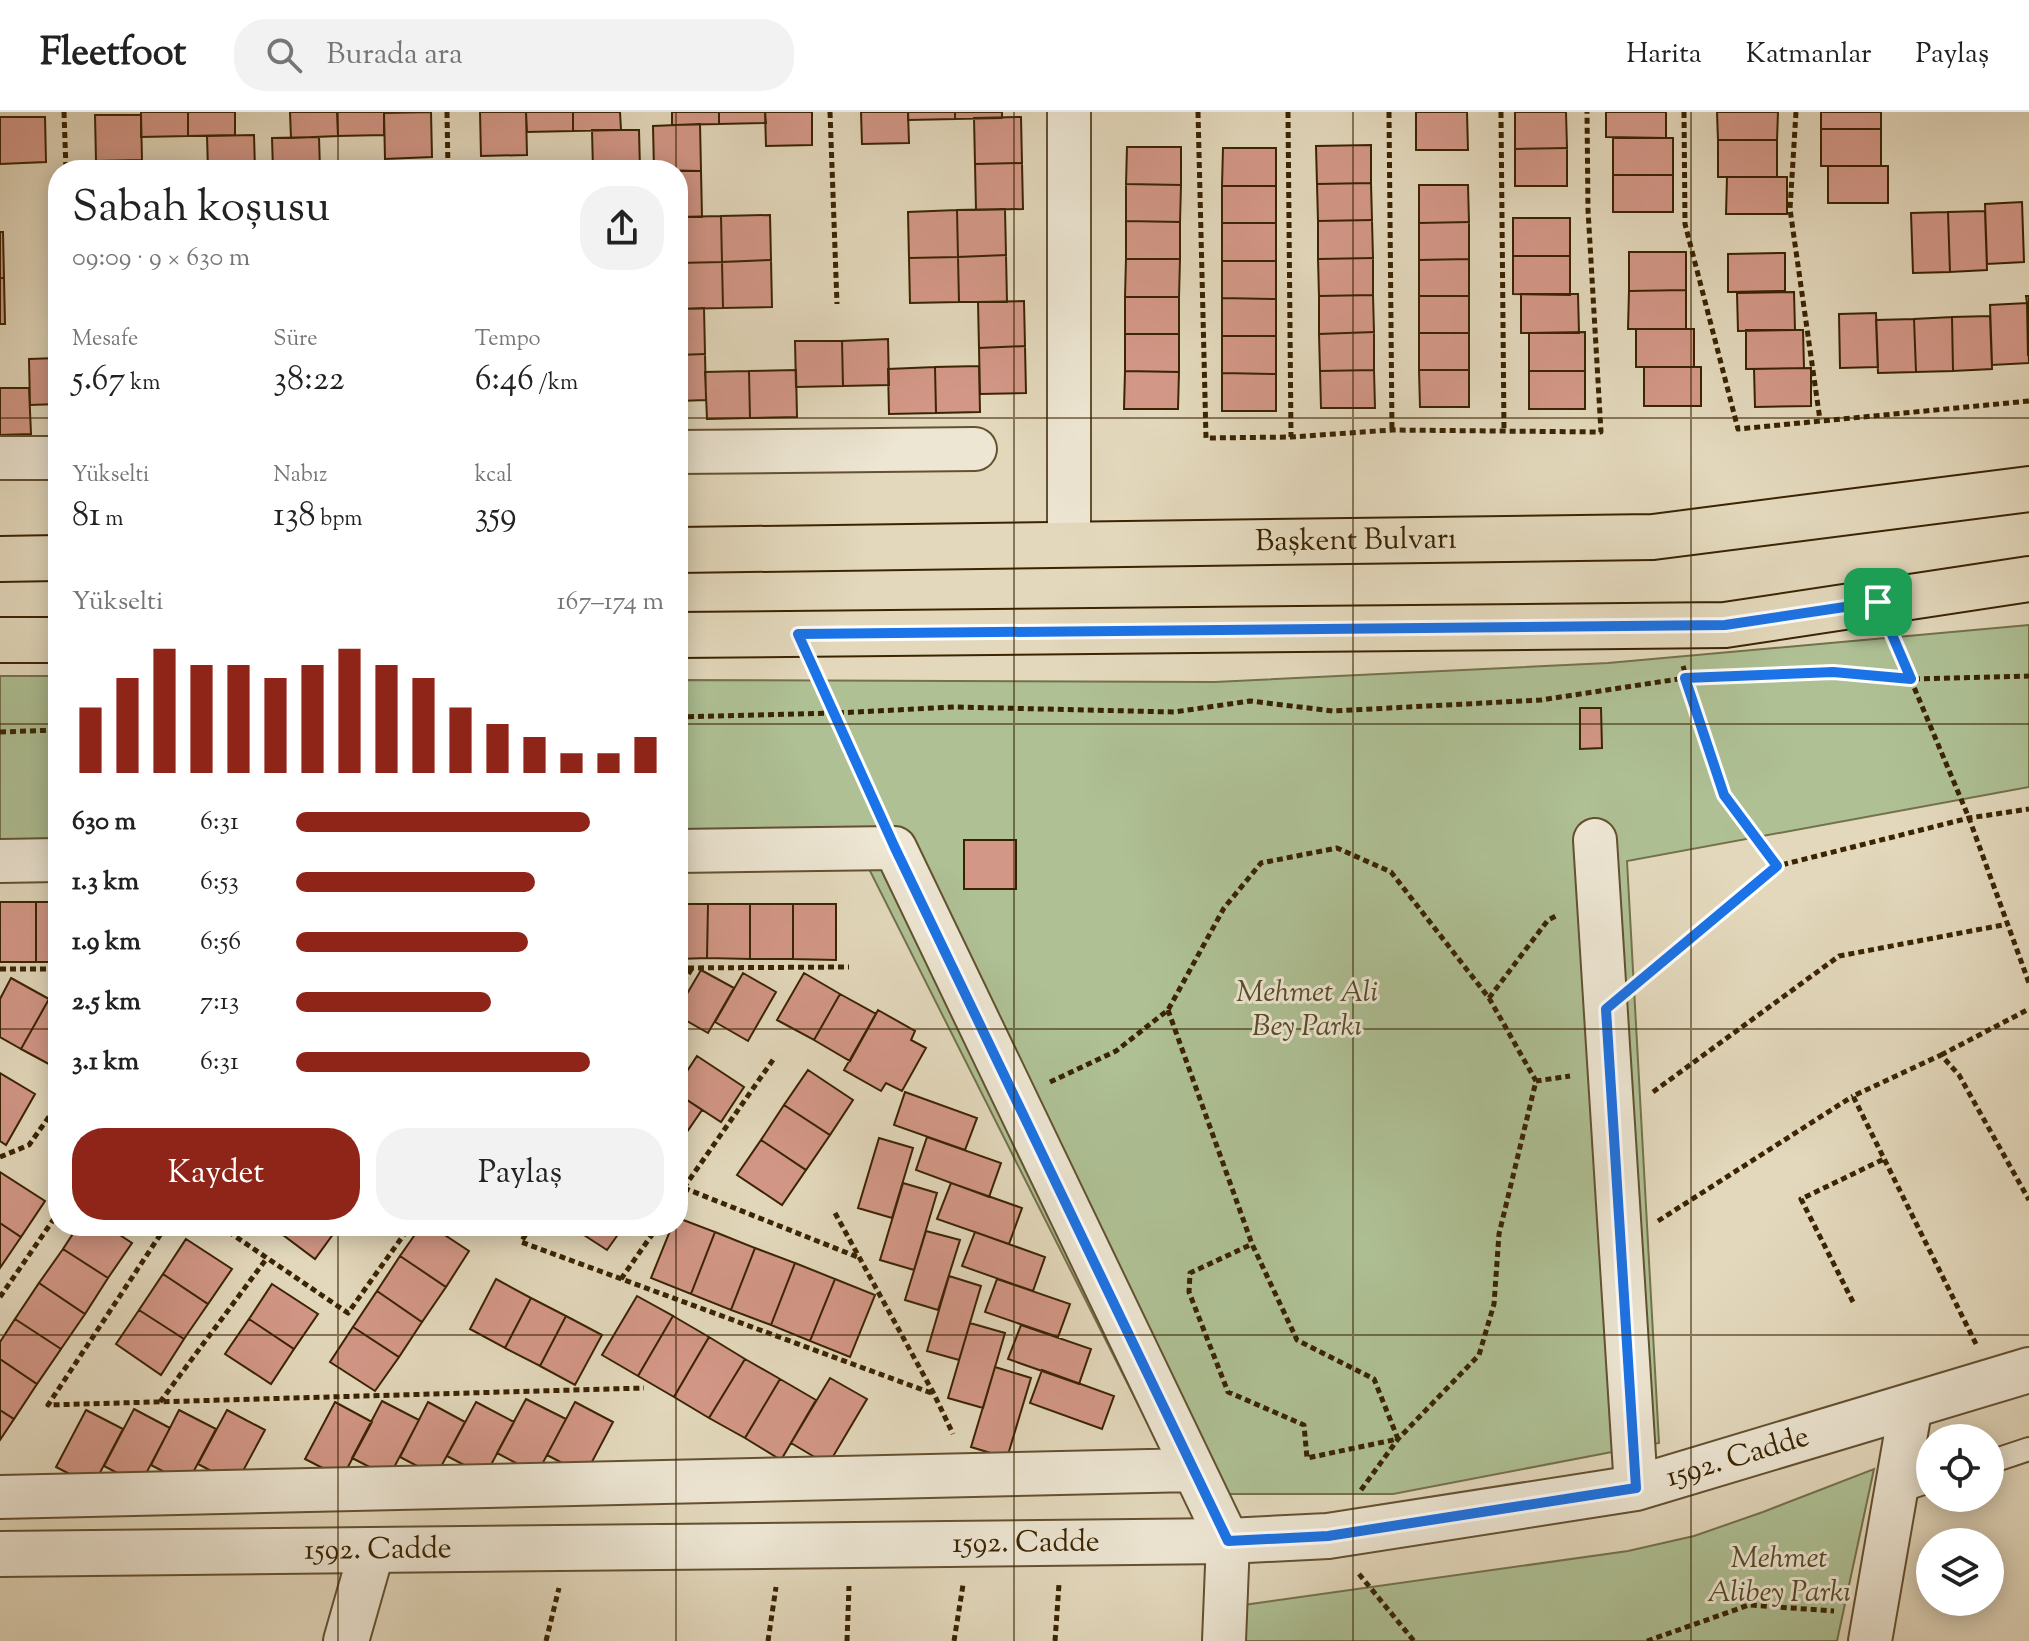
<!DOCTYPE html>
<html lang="tr">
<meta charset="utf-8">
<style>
body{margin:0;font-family:"Sorts Mill Goudy",serif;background:#f2f2f2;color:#222;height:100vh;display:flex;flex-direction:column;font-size:30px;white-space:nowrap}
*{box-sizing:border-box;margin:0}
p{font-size:26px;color:#767676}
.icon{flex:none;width:44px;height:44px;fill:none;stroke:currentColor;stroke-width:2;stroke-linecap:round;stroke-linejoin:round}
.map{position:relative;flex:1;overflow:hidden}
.drawer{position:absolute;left:48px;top:48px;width:640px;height:1076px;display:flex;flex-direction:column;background:#fff;border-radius:32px;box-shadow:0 4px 20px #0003}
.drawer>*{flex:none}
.controls{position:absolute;left:1916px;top:1312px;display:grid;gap:16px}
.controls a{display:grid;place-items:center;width:88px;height:88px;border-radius:50%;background:#fff;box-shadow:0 4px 20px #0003;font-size:40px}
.pin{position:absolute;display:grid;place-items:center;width:68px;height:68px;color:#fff;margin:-34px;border-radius:16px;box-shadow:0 4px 12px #0006}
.round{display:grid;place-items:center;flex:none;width:84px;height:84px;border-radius:32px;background:#f2f2f2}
.overview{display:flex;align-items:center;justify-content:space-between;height:136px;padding:0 24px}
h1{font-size:44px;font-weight:600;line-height:60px}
.figures{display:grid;grid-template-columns:repeat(3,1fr);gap:12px;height:136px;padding:8px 24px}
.figures div{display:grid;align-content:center}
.figures b{font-size:34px;font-weight:600}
.figures small{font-size:22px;font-weight:400}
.figures p{font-size:22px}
.chart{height:224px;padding:16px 24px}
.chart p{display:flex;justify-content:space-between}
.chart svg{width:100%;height:144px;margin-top:8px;stroke:#8f2418;stroke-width:6}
.primary-button{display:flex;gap:16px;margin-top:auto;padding:16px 24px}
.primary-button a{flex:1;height:92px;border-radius:32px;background:#8f2418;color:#fff;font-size:32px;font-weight:600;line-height:92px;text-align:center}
.primary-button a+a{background:#f2f2f2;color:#222}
ul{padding:0 24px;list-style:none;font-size:26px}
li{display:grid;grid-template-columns:128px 96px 1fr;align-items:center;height:60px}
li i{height:20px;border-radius:10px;background:#8f2418}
header{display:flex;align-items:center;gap:48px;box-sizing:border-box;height:112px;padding:0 40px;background:#fff;border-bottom:2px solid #e0e0e0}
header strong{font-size:38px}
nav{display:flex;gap:44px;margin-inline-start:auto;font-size:28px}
.search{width:560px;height:72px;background:#f2f2f2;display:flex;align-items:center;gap:20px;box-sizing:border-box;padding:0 28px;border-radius:32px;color:#767676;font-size:30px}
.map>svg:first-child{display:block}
.green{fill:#aec094;stroke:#74724b;stroke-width:2}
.building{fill:#d39787;stroke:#3a2402;stroke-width:2}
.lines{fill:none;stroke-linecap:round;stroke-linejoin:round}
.service-casing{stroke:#645130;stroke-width:26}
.minor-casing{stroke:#645130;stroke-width:46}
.tertiary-casing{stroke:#645130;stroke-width:48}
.primary-casing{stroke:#3a2402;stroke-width:48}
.path{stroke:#3a2402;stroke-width:5;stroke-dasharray:6 4;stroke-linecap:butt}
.service{stroke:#ede6d3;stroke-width:22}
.minor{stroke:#ede6d3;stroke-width:42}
.tertiary{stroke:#ede6d3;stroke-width:44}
.primary{stroke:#e3d8bc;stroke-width:44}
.route-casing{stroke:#fff;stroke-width:16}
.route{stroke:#1a73e8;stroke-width:10}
.grid{fill:none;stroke:#3a2402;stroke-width:2;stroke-opacity:0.55}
.labels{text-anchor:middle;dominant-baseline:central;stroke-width:6;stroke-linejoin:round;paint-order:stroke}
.street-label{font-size:30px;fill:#3a2402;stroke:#ede6d3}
.park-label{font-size:30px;font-style:italic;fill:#574b26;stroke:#ede6d3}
</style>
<header>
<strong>Fleetfoot</strong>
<div class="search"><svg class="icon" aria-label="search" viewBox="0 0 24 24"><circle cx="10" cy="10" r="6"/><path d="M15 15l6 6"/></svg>Burada ara</div>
<nav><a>Harita</a><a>Katmanlar</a><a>Paylaş</a></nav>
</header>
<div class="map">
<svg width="2029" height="1529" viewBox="0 0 2029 1529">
<rect width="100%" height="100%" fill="#e3d8bc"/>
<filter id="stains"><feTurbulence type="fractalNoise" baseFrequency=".0025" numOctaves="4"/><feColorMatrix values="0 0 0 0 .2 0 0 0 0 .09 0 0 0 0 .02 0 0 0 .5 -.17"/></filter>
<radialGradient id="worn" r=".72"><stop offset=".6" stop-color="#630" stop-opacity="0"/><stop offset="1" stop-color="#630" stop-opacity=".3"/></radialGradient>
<path class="green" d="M2029,513v162l-402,74 32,582 -266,51h-210l-331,-659 -174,2v-157l537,2 393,-19z
M0,564h58v170l-58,1z
M1874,1357l-37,172h-595l2,-36 384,-54 66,-15 69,-24z"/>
<path class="building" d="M141,0h47v24l-47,1z
M188,0h47v23l-47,1z
M290,0h47l1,24 -47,2z
M337,0h47v23l-46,1z
M431,0l1,45 -47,2 -1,-46z
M480,0h46l1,43 -46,1z
M526,0h47v19l-46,1z
M573,0h47l1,18 -48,1z
M672,0h47v12l-47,1z
M719,0h46l1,11 -47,1z
M765,0h47v33l-46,1z
M861,0h47l1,31 -47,1z
M908,0h47v7l-47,1z
M955,0h47v6l-47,1z
M1416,0h51l1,38h-52z
M1515,0h51l1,36 -52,1z
M1606,0h60v26l-60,-1z
M1717,0h61l-1,28h-59z
M1821,0h60v17h-60z
M95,3h46l1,45 -46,1z
M0,5h45l1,45 -46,2z
M1021,5l1,46 -47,1 -1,-46z
M700,12l1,47 -47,-1 -1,-44z
M1821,17h60v37h-60z
M592,18h47l1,40h-47z
M254,23l1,35h-47l-1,-34z
M319,25l1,33h-47l-1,-32z
M1613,26h60v37h-60z
M1718,28h59v37h-59z
M1371,33v38l-54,1 -1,-38z
M1127,35h54v38l-55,-1z
M1223,36h53v38h-54z
M1567,36v38h-52v-37z
M1022,51l1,46 -47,1 -1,-46z
M1828,54h60v37h-60z
M678,59h23l1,46h-24z
M1613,63h60v37h-60z
M1727,65h60v37h-61z
M1371,71l1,37 -54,1 -1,-37z
M1126,72l55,1 -1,37 -54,-1z
M1419,73h49l1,37 -50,1z
M1222,74h54v37h-54z
M2022,90l2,60 -37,2 -2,-60z
M1005,97l1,46 -48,2 -1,-47z
M957,98l1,47 -49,1 -1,-46z
M1985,99l2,59 -37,2 -2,-60z
M1948,100l2,60 -37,1 -2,-60z
M770,103l1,45 -49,2 -1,-46z
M721,104l1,46 -44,1v-46z
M1513,106h57v38h-57z
M1372,108l1,38 -55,1v-38z
M1126,109l54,1v37h-54z
M1469,110v37l-50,1v-37z
M1222,111h54v38h-54z
M0,120h3l1,46h-4z
M1629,140h57v38l-57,1z
M1785,141v38l-57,1v-38z
M1006,143l1,47h-48l-1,-45z
M1513,144h57v39l-57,-1z
M958,145l1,45 -49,1 -1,-45z
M1373,146v37l-54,1 -1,-37z
M1126,147h54l-1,38h-54z
M1469,147v37h-50v-36z
M771,148l1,47 -49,1 -1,-46z
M1222,149h54v38l-54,-1z
M722,150l1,46 -45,1v-46z
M0,166h4l1,46h-5z
M1686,178v39h-58l1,-38z
M1794,180l1,38 -57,1 -1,-38z
M1521,182h57l1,39h-58z
M1373,183l1,37 -55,2v-38z
M1419,184h50v37h-50z
M2026,184h3l-1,60 -1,-53z
M1125,185h54v37h-54z
M1222,186l54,1v37h-54z
M1024,189l1,45 -46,2 -1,-46z
M2027,191l2,60 -37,2 -2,-60z
M704,196l1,46 -27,1v-46z
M1876,201l2,54 -38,1 -1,-54z
M1990,204l2,53 -39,2 -1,-54z
M1952,205l1,54 -37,1 -2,-53z
M1914,207l2,53 -38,1 -2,-53z
M1636,217h58v38h-58z
M1746,218h57l1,38 -58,1z
M1374,220v38l-54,1 -1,-37z
M1585,220v39h-56v-38z
M1419,221h50v37h-50z
M1125,222h54v38l-54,-1z
M1222,224h54v38l-54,-1z
M888,227l1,46 -46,1 -1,-45z
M795,229h47l1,45 -47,1z
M1025,234l1,47 -46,1 -1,-46z
M705,242l1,46 -28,1v-46z
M58,246v46l-28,1 -1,-46z
M979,254l1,46 -44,1 -1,-46z
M935,255l1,46 -47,1 -1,-45z
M1644,255h57v39h-57z
M1811,256v38l-56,1 -1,-38z
M796,258l1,47 -47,1 -1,-47z
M1374,258l1,38h-54l-1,-37z
M1419,258h50v37h-49z
M749,259l1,47 -43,1 -2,-47z
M1125,259l54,1 -1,37h-54z
M1529,259h56v38h-56z
M1222,261l54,1v37h-54z
M0,276h29l2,46 -31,1z
M1580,596h21l1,40 -22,1z
M964,728h52v49h-52z
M0,790h36v60h-36z
M36,790h22v60h-22z
M678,792h30l-1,54 -29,1z
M708,792h42v55l-43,-1z
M750,792h43v55h-43z
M793,792h43v56l-43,-1z
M701,858l33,18 -26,45 -30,-17v-7z
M743,861l33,19 -28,49 -33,-19z
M804,861l36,21 -26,46 -37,-20z
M11,866l38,21 -28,50 -21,-12v-38z
M840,882l36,20 -26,47 -36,-21z
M49,887l9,5v65l-37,-20z
M878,898l37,21 -4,9 15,8 -24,43 -16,-8 -5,8 -37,-21z
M697,944l47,31 -23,35 -43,-28v-9z
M808,958l45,30 -23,35 -46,-30z
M0,961l35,21 -29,51 -6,-4z
M905,980l72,26 -12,32 -71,-25z
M678,982l24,16 -24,35z
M784,993l46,30 -24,35 -45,-30z
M927,1025l74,26 -12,34 -73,-27z
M879,1026l34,10 -21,70 -34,-10z
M761,1028l45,30 -24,35 -45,-30z
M0,1060l45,29 -24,36 -21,-14z
M903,1071l34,10 -23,77 -34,-10z
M951,1071l71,25 -13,36 -72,-25z
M678,1106l37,14 -24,62 -40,-16 21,-52h6z
M0,1111l21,14 -21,31z
M78,1114h28l26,17 -24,35 -45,-29z
M283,1114h56l-24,33 -36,-27z
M421,1114h10l38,25 -23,36 -46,-31z
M570,1114h54l-17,24z
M926,1119l34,9 -22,70 -33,-10z
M715,1120l40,16 -24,62 -40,-16z
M975,1120l70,25 -12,34 -71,-25z
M186,1127l46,30 -24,35 -45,-30z
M755,1136l40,15 -24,62 -40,-15z
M63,1137l45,29 -23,36 -46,-31z
M400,1144l46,31 -24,35 -45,-31z
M795,1151l40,16 -25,62 -39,-16z
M163,1162l45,30 -24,35 -45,-29z
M949,1164l32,10 -22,74 -32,-9z
M496,1167l35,19 -26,50 -35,-19z
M835,1167l40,16 -25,62 -40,-16z
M997,1167l73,25 -12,33 -73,-25z
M39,1171l46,31 -24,35 -46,-30z
M272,1172l46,30 -24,35 -45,-30z
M377,1179l45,31 -23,35 -46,-30z
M637,1184l36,20 -35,60 -36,-21z
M531,1186l35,18 -26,50 -35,-18z
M139,1198l45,29 -23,36 -45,-31z
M566,1204l36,19 -27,50 -35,-19z
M673,1204l36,21 -35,60 -36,-21z
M15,1207l46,30 -24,35 -37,-25v-17z
M249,1207l45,30 -23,35 -46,-30z
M970,1211l35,10 -22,75 -35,-10z
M1021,1213l70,24 -12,35 -71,-25z
M353,1215l46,30 -24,34 -45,-29z
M709,1225l36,22 -36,59 -35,-21z
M0,1247l37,25 -23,35 -14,-9z
M745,1247l35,20 -35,59 -36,-20z
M995,1255l36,11 -24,80 -36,-11z
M1042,1258l72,26 -12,33 -72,-26z
M830,1266l37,21 -39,66 -37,-22z
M780,1267l36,21 -35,60 -36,-22z
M526,1287l40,20 -29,55 -40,-21z
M382,1289l37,19 -30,57 -37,-19z
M335,1290l37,20 -30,56 -37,-19z
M428,1290l37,20 -29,54 -36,-19z
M476,1290l38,20 -29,54 -38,-20z
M575,1290l38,20 -28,53 -38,-20z
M134,1297l36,19 -30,57 -36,-19z
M0,1298l14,9 -14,21z
M86,1298l37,19 -30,57 -37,-19z
M179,1298l37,19 -29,55 -36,-19z
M227,1298l38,20 -29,54 -38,-20z"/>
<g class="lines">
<g class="service-casing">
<path id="service" d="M1990,1350l39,-13
M1896,1380l34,-11"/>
</g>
<g class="minor-casing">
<path id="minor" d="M1069,0v433
M678,340l297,-3
M0,346h58
M1595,728l41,648
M678,739l217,-3 333,693 -4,100
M0,749l58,-1
M0,1385l1193,-27
M1870,1529l41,-236"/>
</g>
<g class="tertiary-casing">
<g id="tertiary">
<path id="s1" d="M0,1442l1228,-13 100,-5 308,-48 393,-118"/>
<path d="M346,1529l26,-91"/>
</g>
</g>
<g class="primary-casing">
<g id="primary">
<path id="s2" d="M678,438l975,-13 376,-48"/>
<path d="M0,447l58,-1"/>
<path d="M678,523l1047,-10 304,-46"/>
<path d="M0,528h58"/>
</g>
</g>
<path class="path" d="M64,0l2,58
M447,0l1,58
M830,0l7,192
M1198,0l8,326 85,-1 101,-7 209,2 -13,-222 -1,-98
M1288,0l3,325
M1389,0l3,318
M1501,0l3,319
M1684,0l1,112 53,205 291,-28
M1796,0l-6,97 30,211
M1895,530l74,176 60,165
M1683,554l41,129 53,71
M817,561l62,137
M678,605l158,-4 119,-6 219,5 76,-11 83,10 208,-11 144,-22 148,-6 78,7 118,-3
M0,620l58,-2
M678,856l171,-1
M0,857h58
M1643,866l134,-112 192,-48 60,-9
M678,879l14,-23
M1489,886l47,83
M1168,898l84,234 45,96 77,39 24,60 -91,19 -3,-33 -76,-33 -39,-100 1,-19 62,-29
M1941,943l88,-46
M1050,970l66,-31 52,-41 56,-102 37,-45 76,-15 54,24 98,126 59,-78 10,-5
M1653,980l186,-136 169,-32
M0,1045l29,-12 29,-41
M684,1076l176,70
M678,1084l97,-139
M835,1101l99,181 19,40
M1658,1109l195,-125
M166,1114l-118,179 596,-17
M220,1114l128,87 62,-87
M531,1114l-10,16 413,152
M621,1167l37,-53
M0,1185l58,-84
M1853,1190l-52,-103 83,-40
M1976,1232l-123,-248 88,-41 18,20 70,125
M160,1290l107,-144
M1361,1378l37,-51 81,-84 15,-51 5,-70 37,-153 34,-5
M1359,1462l55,67
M546,1529l13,-53
M768,1529l8,-54
M847,1529l2,-55
M954,1529l9,-56
M1055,1529l4,-57
M1647,1529l102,-36 85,6"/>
<use href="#service" class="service"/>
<use href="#minor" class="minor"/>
<use href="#tertiary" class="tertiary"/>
<use href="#primary" class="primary"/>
</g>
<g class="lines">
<g class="route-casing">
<path id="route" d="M1878,490l33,77 -78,-7 -148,6 39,117 53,71 -171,143 30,479 -308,48 -100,5 -333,-693 -97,-214 927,-9z"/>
</g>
<use href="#route" class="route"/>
</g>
<path class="grid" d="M338,0v58M676,0v58M1014,0v1529M1353,0v1529M1691,0v1529M0,306h58M678,306h1351M0,612h58M678,612h1351M0,917h58M678,917h1351M338,1114v415M676,1114v415M0,1223h2029"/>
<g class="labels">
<g class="street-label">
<text stroke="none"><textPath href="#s2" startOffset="678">Başkent Bulvarı</textPath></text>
<text stroke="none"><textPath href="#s1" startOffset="1746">1592. Cadde</textPath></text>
<text stroke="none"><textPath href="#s1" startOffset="1026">1592. Cadde</textPath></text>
<text stroke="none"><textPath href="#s1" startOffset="378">1592. Cadde</textPath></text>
</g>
<g class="park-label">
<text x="1307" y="881">Mehmet Ali<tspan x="1307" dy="34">Bey Parkı</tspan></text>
<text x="1779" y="1447">Mehmet<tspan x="1779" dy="34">Alibey Parkı</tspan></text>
</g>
</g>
<rect width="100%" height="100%" filter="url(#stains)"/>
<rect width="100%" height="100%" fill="url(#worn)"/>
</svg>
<div class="controls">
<a><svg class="icon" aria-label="locate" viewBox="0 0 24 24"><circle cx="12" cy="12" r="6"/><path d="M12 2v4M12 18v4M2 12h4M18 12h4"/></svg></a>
<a><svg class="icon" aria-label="layers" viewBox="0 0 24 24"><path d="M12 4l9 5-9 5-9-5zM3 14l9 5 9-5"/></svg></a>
</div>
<div class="pin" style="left:1878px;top:490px;background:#1e9e55"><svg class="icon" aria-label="arrive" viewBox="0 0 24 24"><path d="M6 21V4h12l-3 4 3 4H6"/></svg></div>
<section class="drawer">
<div class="overview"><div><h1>Sabah koşusu</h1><p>09:09 · 9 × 630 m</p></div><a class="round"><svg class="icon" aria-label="share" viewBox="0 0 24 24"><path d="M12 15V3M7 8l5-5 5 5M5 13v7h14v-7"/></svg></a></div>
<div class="figures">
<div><p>Mesafe</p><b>5.67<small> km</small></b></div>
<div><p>Süre</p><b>38:22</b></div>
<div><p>Tempo</p><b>6:46<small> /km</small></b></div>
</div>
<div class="figures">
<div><p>Yükselti</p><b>81<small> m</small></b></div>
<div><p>Nabız</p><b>138<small> bpm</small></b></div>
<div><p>kcal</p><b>359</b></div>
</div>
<div class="chart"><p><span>Yükselti</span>167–174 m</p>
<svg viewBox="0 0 160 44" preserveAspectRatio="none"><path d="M5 44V24M15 44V15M25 44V6M35 44V11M45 44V11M55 44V15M65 44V11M75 44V6M85 44V11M95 44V15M105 44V24M115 44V29M125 44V33M135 44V38M145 44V38M155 44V33"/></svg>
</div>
<ul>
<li><b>630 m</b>6:31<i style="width:80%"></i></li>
<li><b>1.3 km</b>6:53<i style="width:65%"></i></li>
<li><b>1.9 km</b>6:56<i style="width:63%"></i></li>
<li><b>2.5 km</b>7:13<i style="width:53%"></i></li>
<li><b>3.1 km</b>6:31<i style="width:80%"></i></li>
</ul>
<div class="primary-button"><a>Kaydet</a><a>Paylaş</a></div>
</section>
</div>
